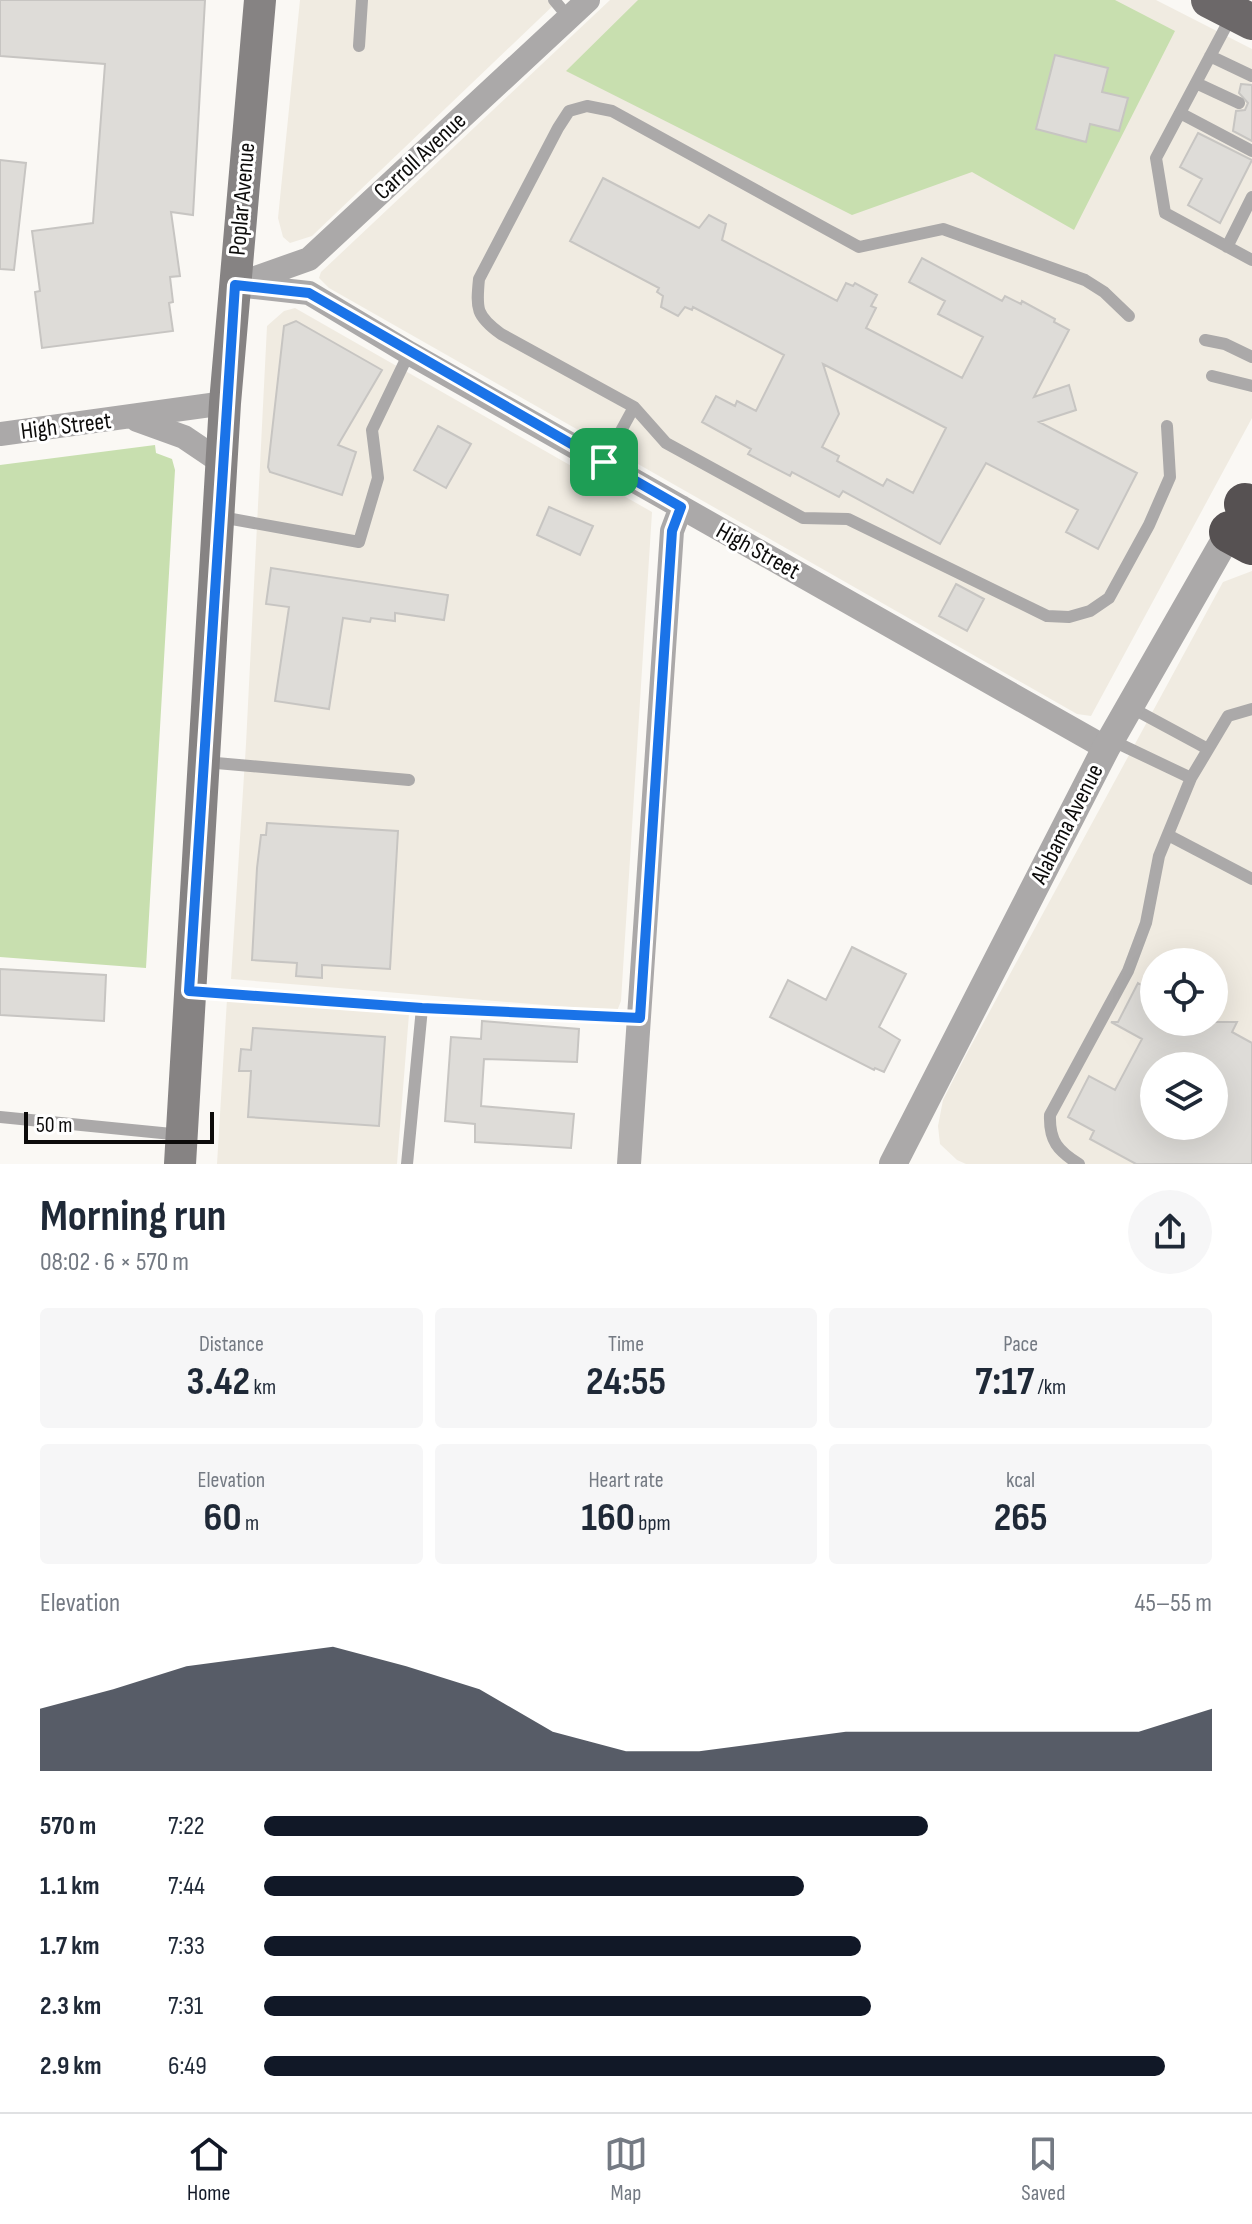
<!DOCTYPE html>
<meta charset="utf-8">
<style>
body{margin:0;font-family:"Sofia Sans Condensed",sans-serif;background:#f6f6f7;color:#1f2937;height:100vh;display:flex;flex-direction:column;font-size:30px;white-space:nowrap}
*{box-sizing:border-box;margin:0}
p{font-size:26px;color:#747a83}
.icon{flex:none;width:44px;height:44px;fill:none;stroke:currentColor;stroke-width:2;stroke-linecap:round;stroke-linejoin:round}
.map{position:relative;height:1164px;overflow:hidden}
.details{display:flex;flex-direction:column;background:#fff;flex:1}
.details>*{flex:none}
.tools{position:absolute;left:1140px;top:948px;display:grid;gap:16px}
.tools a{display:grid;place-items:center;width:88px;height:88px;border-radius:50%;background:#fff;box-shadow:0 8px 32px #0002;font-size:40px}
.scale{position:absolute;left:24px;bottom:20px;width:190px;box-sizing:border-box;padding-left:8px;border:4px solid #0c0b0a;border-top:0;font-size:22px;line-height:28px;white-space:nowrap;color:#0c0b0a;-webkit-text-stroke:6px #fff;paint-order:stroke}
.pin{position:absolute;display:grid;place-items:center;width:68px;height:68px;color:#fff;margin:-34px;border-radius:16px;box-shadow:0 4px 12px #0006}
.round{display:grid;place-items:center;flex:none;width:84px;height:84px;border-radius:42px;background:#f6f6f7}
.head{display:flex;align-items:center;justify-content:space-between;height:136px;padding:0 40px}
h1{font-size:44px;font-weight:700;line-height:60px}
.metrics{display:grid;grid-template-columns:repeat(3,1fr);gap:12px;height:136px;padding:8px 40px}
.metrics div{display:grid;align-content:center;border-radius:8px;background:#f6f6f7;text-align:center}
.metrics b{font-size:40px;font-weight:700}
.metrics small{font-size:22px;font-weight:400}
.metrics p{font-size:22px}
.chart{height:224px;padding:16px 40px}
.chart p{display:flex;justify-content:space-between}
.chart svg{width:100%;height:144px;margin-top:8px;fill:#111827;opacity:.7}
ul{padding:0 40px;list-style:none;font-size:26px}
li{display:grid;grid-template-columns:128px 96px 1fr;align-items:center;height:60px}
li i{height:20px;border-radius:10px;background:#111827}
.menu{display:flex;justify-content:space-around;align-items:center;height:112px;border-top:2px solid #e0e1e3;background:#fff;font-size:22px;color:#747a83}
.menu a{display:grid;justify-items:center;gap:4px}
.menu .on{color:#111827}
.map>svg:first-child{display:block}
.built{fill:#f0ebe1;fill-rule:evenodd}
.green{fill:#c8dfaf}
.building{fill:#dedcd8;stroke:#c7c5c2;stroke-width:2;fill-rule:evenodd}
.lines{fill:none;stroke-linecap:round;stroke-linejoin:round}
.service{stroke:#aba9a9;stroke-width:12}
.minor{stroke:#aba9a9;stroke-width:24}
.tertiary{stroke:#aba9a9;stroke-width:28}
.secondary{stroke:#868383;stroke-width:32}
.primary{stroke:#6c6869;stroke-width:36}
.motorway{stroke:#565152;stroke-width:42}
.route-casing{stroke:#fff;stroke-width:16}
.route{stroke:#1a73e8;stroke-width:10}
.labels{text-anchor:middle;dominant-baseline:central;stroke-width:6;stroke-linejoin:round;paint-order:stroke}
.street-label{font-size:24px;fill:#0c0b0a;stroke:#fff}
</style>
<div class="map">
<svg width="1252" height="1164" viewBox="0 0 1252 1164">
<rect width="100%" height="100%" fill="#faf8f4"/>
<path class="built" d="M300,0h259l-247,236 -22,7 -7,-6 -5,-19z
M610,0h546l96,49v369l-161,298 -14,-2 -748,-426 -10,-10 2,-6z
M295,308l357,204 -31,489 -4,10 -386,-32 15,-235 21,-418 17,-15z
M1252,571v593h-286l-9,-4 -17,-16 -2,-18 5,-26 23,-45 257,-473zM1154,962h60v60h-60zM1154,1066h60v60h-60z
M227,999l182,15 -12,150h-180z"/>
<path class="green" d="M638,0h477l60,31 -101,199 -102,-58 -120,43 -286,-144z
M155,445l1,8 16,6 3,11 -29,498 -146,-11v-492z"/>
<path class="building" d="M0,0h205l-12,215 -22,-3 9,64 -10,1 3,25 -4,1 4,28 -131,17 -7,-56 5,-1 -8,-60 61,-8 12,-159 -105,-8z
M1055,55l53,13 -6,24 26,6 -9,33 -29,-7 -4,18 -50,-13z
M1241,84l11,1v56l-19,-10 3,-20 9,-1 3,-7 -9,-10z
M1198,133l54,27 -32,63 -32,-18 14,-26 -22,-12z
M0,160l26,3 -12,107 -14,-1z
M603,178l96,50 10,-13 17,9 -4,16 115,61 9,-18 7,3 2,-3 22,12 -6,11 5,2 -10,20 96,50 21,-41 -45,-23 7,-13 -36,-19 13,-24 80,43 3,-5 16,8 1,-3 33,18 -1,3 15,8 -35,67 35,-12 7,25 -37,12 98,51 -39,76 -32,-17 12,-22 -92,-47 -46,81 -97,-53 -4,6 -47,-25 -2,4 -42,-22 3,-5 -49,-27 14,-26 19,10 2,-5 19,10 28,-56 -91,-48 -1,3 -7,-3 -7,9 -17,-9 2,-11 -6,-4 2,-4 -89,-47zM823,364l123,64 -33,65 -26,-14 -4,7 -46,-25 2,-5 -17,-9 17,-33z
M296,321l86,49 -44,75 18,7 -14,43 -72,-23 -2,-5 16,-141z
M438,426l33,18 -25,44 -32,-18z
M549,507l44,19 -13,29 -43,-20z
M271,568l177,27 -4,25 -49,-7v8l-24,-3 -1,4 -27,-4 -14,91 -54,-8 14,-94 -23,-3z
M956,584l28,15 -17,32 -28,-15z
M267,823l131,8 -8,138 -68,-4v13l-26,-2 1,-13 -45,-3 5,-92 4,-33h5z
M852,947l54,27 -27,53 21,13 -16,32 -9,-4 -1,2 -104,-53 18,-37 38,20z
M0,969l106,6 -2,46 -104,-6z
M1138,983l16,9v30h83l-5,10 20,11v121h-116l-46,-25 4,-8 -26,-14 21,-41 26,14 27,-51 -31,-17h7zM1154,1066h60v60h-60z
M482,1021l97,8 -2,33 -93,-3 -3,47 93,8 -3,34 -96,-6v-18l-30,-3 6,-84 30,2z
M253,1028l132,9 -6,89 -131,-9 3,-46h-12l2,-22 10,1z"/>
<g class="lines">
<path class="service" d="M554,0l15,18
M1232,15l-76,143 9,55 87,47
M359,46l3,-46
M1210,56l42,20
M1196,83l43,20
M1180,113l72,38
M1227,247l25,-50
M1129,316l-25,-24 -19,-12 -142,-51 -84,18 -247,-136 -25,-5 -18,5 -11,17 -79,151c-3,30 -3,37 22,55l133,73 32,36 137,75 45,1 199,97 22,1 21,-6 19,-13 40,-73 21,-48 -3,-51
M1205,340l20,4 27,13
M1212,376l40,10
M604,462l30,-55
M221,517l138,25 19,-64 -6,-48 37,-77
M1130,707l76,41
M1111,740l80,38
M205,762l204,18
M1168,835l84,44
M190,991l232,17 -15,156
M422,1008l218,10
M0,1117l182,18
M1079,1164c-21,-13 -30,-23 -29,-49l78,-144 18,-48 13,-67 32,-78 37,-62 24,-7"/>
<path class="minor" d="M241,283l68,-24 279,-259
M235,285l74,8 100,60 697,395
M137,420l47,17 37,25
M0,434l225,-31
M629,1164l43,-633 9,-24"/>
<path class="tertiary" d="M893,1164l213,-416 131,-229"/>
<path class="secondary" d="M180,1164l45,-761 35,-403"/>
<path class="primary" d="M1209,0l43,22"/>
<path class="motorway" d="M1245,504l7,5
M1230,532l22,12"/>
</g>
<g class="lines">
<g class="route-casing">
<path id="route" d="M235,285l74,8 372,214 -9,24 -32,487 -218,-10 -233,-17z"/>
</g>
<use href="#route" class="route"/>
</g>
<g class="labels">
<g class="street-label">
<text transform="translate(420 156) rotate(-43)">Carroll Avenue</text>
<text transform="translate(242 199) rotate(-85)">Poplar Avenue</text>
<text transform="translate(66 426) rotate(-7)">High Street</text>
<text transform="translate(758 551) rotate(29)">High Street</text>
<text transform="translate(1067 824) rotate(-63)">Alabama Avenue</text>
</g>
</g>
</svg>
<div class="tools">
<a><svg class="icon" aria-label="locate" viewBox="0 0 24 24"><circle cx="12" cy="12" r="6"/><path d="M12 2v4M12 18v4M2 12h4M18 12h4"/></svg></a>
<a><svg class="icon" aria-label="layers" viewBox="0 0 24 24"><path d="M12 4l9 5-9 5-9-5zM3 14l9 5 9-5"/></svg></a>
</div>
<div class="scale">50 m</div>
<div class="pin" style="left:604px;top:462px;background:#1e9e55"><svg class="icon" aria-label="arrive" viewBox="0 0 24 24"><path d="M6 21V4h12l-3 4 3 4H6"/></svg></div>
</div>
<section class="details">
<div class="head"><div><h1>Morning run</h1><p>08:02 · 6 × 570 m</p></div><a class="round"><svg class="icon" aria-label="share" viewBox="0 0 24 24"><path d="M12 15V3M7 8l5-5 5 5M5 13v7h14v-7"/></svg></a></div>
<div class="metrics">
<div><p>Distance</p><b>3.42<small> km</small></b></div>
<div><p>Time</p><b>24:55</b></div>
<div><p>Pace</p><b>7:17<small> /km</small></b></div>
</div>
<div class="metrics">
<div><p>Elevation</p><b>60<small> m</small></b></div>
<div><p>Heart rate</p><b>160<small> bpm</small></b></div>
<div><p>kcal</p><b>265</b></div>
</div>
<div class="chart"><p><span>Elevation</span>45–55 m</p>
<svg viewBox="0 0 160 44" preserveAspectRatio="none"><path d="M0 44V25L10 19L20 12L30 9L40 6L50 12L60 19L70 32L80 38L90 38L100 35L110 32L120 32L130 32L140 32L150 32L160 25V44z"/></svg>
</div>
<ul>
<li><b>570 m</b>7:22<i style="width:70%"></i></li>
<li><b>1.1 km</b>7:44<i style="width:57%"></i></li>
<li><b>1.7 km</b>7:33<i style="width:63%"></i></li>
<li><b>2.3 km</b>7:31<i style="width:64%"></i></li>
<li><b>2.9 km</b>6:49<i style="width:95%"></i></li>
</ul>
</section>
<nav class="menu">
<a class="on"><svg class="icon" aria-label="home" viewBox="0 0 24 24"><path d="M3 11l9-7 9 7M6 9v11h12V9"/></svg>Home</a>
<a><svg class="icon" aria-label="map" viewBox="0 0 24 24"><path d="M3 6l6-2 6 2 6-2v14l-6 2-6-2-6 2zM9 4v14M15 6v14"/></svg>Map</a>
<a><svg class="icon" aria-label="saved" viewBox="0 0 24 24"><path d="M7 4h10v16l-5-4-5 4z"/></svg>Saved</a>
</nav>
